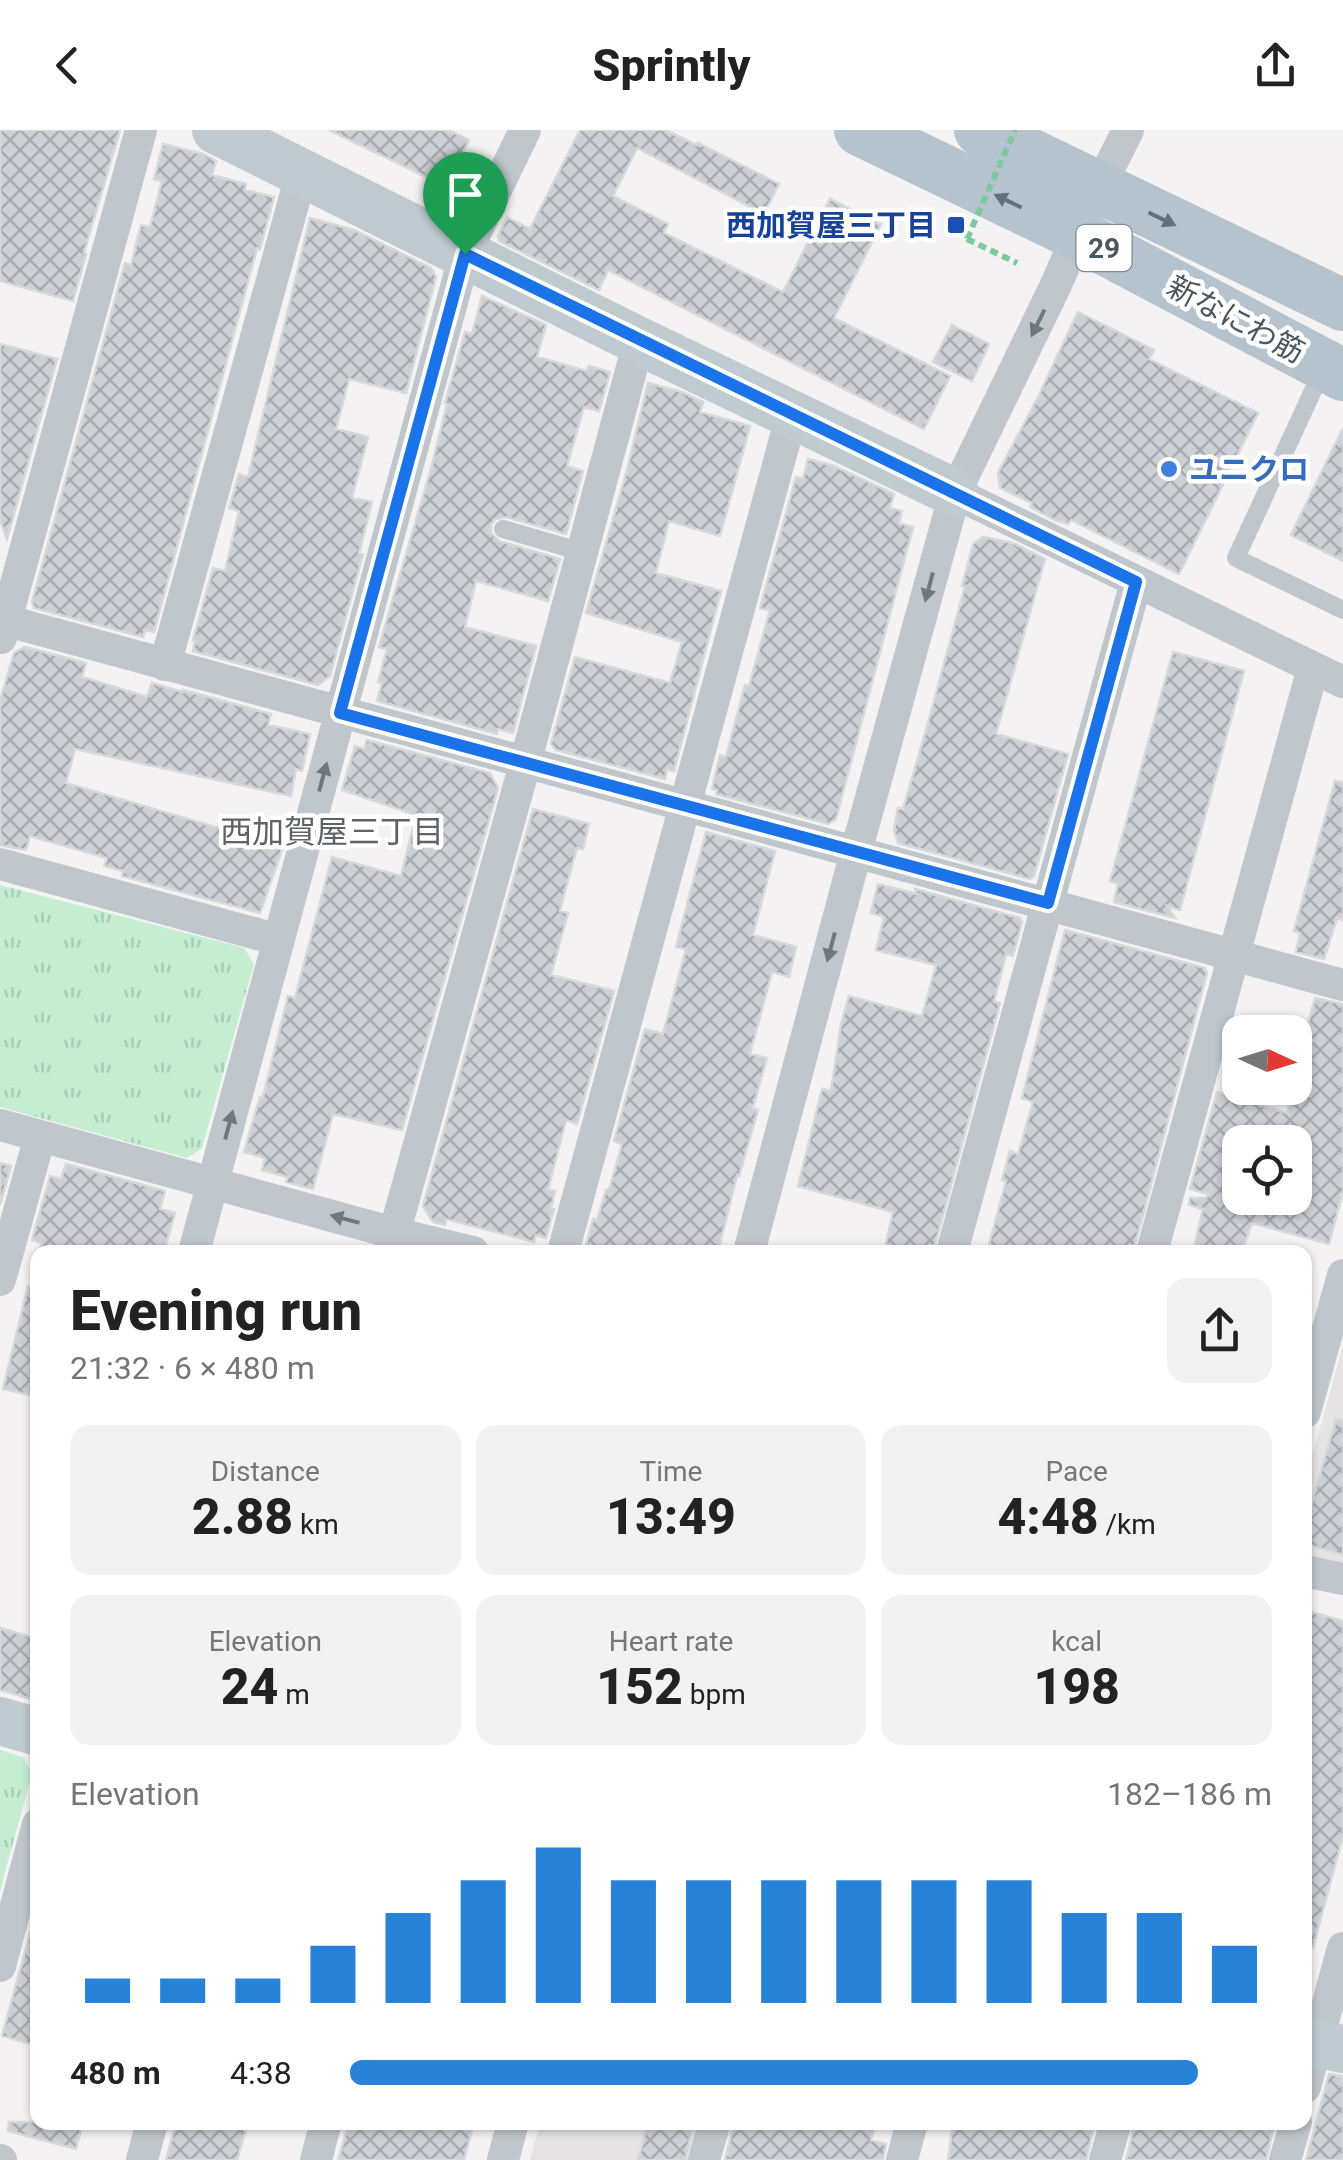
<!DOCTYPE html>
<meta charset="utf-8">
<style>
body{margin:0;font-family:Roboto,"Noto Sans JP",sans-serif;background:#f2f2f2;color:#222;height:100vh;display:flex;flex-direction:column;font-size:38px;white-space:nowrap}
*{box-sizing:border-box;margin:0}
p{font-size:32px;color:#767676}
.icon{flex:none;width:55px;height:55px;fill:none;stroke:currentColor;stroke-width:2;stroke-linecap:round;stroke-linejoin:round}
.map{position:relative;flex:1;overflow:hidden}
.drawer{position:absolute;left:30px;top:1115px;width:1282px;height:885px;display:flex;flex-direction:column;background:#fff;border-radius:20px;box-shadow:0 2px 8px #0004}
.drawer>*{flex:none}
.needle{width:65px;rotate:94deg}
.tools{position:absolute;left:1222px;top:885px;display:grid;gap:20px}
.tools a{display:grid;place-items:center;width:90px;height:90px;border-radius:20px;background:#fff;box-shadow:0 2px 8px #0004;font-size:50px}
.pin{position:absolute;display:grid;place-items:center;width:85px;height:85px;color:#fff;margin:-102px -42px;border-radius:50% 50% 50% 0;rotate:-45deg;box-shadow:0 0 10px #0007}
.pin .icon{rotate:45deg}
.round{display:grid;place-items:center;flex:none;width:105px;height:105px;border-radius:20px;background:#f2f2f2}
.headline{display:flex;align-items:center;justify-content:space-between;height:170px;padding:0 40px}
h1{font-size:55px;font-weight:800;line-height:75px}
.figures{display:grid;grid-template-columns:repeat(3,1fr);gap:15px;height:170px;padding:10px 40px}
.figures div{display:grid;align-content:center;border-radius:20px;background:#f2f2f2;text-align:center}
.figures b{font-size:50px;font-weight:800}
.figures small{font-size:28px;font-weight:400}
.figures p{font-size:28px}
.chart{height:280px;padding:20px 40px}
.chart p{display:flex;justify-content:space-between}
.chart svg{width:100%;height:180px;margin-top:10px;stroke:#2883d8;stroke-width:6}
ul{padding:0 40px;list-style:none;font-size:32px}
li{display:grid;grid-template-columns:160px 120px 1fr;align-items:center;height:75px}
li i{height:25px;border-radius:12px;background:#2883d8}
header{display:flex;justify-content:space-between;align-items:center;height:130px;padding:0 40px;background:#fff;font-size:45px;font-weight:800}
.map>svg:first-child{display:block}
.education{fill:#e5e3e3}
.grass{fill:url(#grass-tufts)}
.building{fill:url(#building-cross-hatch);stroke:#d6d9dc;stroke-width:2.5;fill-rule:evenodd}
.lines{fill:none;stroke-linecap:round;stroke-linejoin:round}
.path{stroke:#7fc99e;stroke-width:6;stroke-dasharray:8 5;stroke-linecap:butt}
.lane{stroke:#bfc7cd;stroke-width:18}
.street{stroke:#bfc7cd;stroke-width:32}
.secondary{stroke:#bfcad1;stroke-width:48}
.primary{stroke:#b4c3ce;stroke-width:52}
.path-bridge{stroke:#7fc99e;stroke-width:6;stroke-dasharray:8 5;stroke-linecap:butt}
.oneway{fill:#65717a}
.oneway2{fill:#6e787f}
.route-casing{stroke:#fff;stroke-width:20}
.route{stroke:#1a73e8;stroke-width:12}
.transit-dot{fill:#1a4fb4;stroke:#fff;stroke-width:4}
.shop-dot{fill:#3f7fe0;stroke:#fff;stroke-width:4}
.labels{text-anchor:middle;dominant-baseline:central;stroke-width:9;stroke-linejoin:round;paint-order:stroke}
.shield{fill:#fff;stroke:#81898e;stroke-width:2.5}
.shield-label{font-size:28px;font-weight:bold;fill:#4b565e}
.transit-label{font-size:30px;font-weight:bold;fill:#164399;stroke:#fff;text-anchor:end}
.street-label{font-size:30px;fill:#4b565e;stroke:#fff}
.shop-label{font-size:30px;font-weight:bold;fill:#366cbe;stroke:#fff;text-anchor:start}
.neighbourhood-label{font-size:32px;fill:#5f6366;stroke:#fff}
</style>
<header><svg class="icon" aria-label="back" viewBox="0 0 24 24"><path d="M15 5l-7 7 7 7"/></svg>Sprintly<svg class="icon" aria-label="share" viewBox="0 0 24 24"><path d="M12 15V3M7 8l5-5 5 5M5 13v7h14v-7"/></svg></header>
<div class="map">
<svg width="1343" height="2030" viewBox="0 0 1343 2030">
<defs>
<pattern id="grass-tufts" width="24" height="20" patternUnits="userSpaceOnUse" patternTransform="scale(2.5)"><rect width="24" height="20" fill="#c5edd1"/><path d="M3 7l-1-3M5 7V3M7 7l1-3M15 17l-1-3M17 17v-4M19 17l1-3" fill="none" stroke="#abcdb6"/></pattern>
<pattern id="building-cross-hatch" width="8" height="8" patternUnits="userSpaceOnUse" patternTransform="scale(2.5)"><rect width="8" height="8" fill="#cccfd4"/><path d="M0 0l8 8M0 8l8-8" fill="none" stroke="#a8abaf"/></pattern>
</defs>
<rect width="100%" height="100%" fill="#f4f2f2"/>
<path class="education" d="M1343,1215v222l-38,-9v-76z
M540,1993h159l-10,37h-159z"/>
<path class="grass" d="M0,755l244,63 10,16 -52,184 -15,10 -187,-51z
M0,1620l23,7 9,16 -32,118z"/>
<path class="building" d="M0,0h120l-36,123 2,1 -13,47 -73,-20z
M329,0h120l20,10 -22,47z
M580,0h85l32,15 1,-2 81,41 -15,30 -127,-66 -24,48 55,28 -4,9 119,59 47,-93 51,25 -47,94 116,58 -26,53 -316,-159 -9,20 -100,-49 -1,-5 9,-19 23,12z
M163,14l40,10 13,7 -4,14 34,9 -1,6 29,7 -14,52 -3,-1 -103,384 -9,-2 -2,7 -109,-29 -2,-6 93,-339 6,2 10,-40 9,2 12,-46 -8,-2z
M310,88l44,12 77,38 5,9 -30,116 -57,-14 -13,50 32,8 -16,61 20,4 -13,51 4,1 -33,122 -12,9 -125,-34 2,-10 -2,-1 20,-72 12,3 14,-60 -10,-3 10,-34 9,3z
M482,166l64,29 -9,32 50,14 2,-5 21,6 -11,39 -15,-4 -17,59 16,5 -17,63 -60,-17 -11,2 -4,6v8l8,8 61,18 -12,42 -72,-20 -11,46 71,19 -23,87 -15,-4 -1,5 -120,-33 5,-18 -4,-1 9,-33 -8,-2 53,-182 15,-61 -2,-1 20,-71 7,2z
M1078,182l76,38 -5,9 109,54 -79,161 -108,-54 -3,4 -13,-4 -25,-13 2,-4 -32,-15 -2,-15 40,-76z
M952,195l37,19 -17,37 -39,-19z
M0,214l57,15 -50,180 -7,-19z
M648,253l34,9 21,10 -3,10 50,14 -30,110 -51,-15 -13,52 65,18 -47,180 -7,-2 -2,10 -109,-29 -5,-6 24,-87 95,26 12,-41 -96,-29 41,-143z
M1343,298v133l-52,-26z
M808,329l26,7 60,28 -4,14 12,3 -3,12 14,4 -77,292 -8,5 -112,-30 1,-4 -5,-1 8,-34 6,2 19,-72 4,1 21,-76 -10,-2 36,-131 7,2z
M983,407l30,6 32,16 -49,175 72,20 -34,122 -4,3 -132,-36 -4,-13 4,-22 5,1 23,-79 39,-144h-3l11,-42z
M25,517l61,16 -4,14 65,20 5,-14 31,9v-2l88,24 -3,11 42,9 -8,37 -6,-2 -5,27 -216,-47 -9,34 217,64 -23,66 -138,-37 1,-5 -19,-5 3,-8 -77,-22 -4,14 -26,-5v-144l14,-48z
M1173,522l71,19 -64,239 -13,-4 8,12 -61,-16 4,-19 -8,-2z
M367,610l123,33 8,15 -96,342 -69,-16 -20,75 -27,-7 2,-5 -26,-7 3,-12 -21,-6 16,-55h3l25,-101 7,2 37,-141 69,19 15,-61 -74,-25 13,-44 9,3z
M1335,651l8,1v138l-6,-2 -13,41 -28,-7 4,-19 -6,-2z
M533,679l56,15 -6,25 -6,-1 -13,47 -4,16 8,2 -17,62 63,16 -37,133 -11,-4 -18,70 7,1 -4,17 3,1 -8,29 -10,-3 -2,7 -88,-23 -1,6 -12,-3 -10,-16z
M706,702l69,19 -22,84 43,12 -7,30 -17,-5 -22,82 17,4 -14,50 5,2 -19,66 -2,-1 -19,77h-134l9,-33 4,1 9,-30h3l13,-46 -8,-3 31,-112 18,5 23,-85 -10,-2z
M878,754l39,10 -2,-5 105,29 2,4 -9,34 -7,-2 -12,48 6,1 -67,249h-49l9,-40 -95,-26 24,-97 9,2 10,-67 8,-28 73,20 14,-51 -60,-15 8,-33 -13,-4z
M1065,800l140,38 2,5 -74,279h-146l19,-71 -4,-1 8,-29 8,3 15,-52 -11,-4z
M1315,868l28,6v187l-14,53 -77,-21 -10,29h-49l10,-43 -14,-4 1,-7h16l2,-4 -18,-5 27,-97 70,21 6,-22 4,2 15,-53 -8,-2zM1240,1012h55v56h-55z
M0,1033l11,3 -11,39z
M66,1034l99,27 -5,18 15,4 -11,39h-125l3,-9 -10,-3 18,-64 11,3z
M28,1156l10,1v110l-35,-8z
M1336,1289l7,1v135l-38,-11v-18z
M1305,1480l38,11v215l-30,111 -8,-1z
M0,1498l38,11v62l-38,-11z
M30,1803l8,1v112l-36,-10z
M1329,1944l14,2v84h-37z
M9,1992h74l-7,27 -68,-18z
M176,1992h72l-11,38h-71z
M349,1992h125l-10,38h-126z
M648,1992h46l-9,38h-47z
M734,1992h142l-5,18 15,4 -3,16h-158z
M953,1992h142l-9,38h-138z
M1135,1992h140l-9,38h-140z"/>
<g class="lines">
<path class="path" d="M967,109l50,24"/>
<path class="lane" d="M1322,241l-86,187 107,52
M503,399l79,23"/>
<path class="street" d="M955,363l388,189
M0,489l1343,366
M1,508l140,-508
M165,535l137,-493
M0,734l279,76
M0,995l394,108 79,19
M194,1122l271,-998 60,-124
M389,1122l136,-488 114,-423
M563,1122l229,-838
M749,1122l107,-400 99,-359 99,-204 45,-101 29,-58
M952,1122l184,-670
M1152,1122l161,-584
M0,1150l40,-144
M1305,1282l38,-137
M1305,1441l38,8
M0,1836l38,-142
M1305,1957l38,-139
M0,2030h1
M142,2030l10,-38
M316,2030l10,-38
M503,2030l10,-38
M704,2030l11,-38
M902,2030l10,-38
M1105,2030l11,-38
M1285,2030l11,-38"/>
<path class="secondary" d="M216,0l423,211 316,152
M0,1591l38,11
M1305,1911l38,8"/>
<path class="primary" d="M860,0l218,105 265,140
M980,0l363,175"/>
<path class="path-bridge" d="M967,109l48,-109"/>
</g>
<defs><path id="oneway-solid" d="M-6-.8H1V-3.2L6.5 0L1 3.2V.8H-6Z" transform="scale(2.5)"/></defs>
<g class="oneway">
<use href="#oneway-solid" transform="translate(1008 71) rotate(-154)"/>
<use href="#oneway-solid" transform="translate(1162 89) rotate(26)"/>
</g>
<g class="oneway2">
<use href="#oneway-solid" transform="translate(1038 193) rotate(116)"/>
<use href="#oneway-solid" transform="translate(929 457) rotate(105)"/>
<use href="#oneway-solid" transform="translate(323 647) rotate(-75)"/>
<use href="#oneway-solid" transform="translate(831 817) rotate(105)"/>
<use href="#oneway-solid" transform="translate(229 995) rotate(-75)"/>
<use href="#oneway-solid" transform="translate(345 1089) rotate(-165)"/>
</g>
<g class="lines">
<g class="route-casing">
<path id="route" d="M465,124l671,328 -88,321 -708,-190z"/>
</g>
<use href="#route" class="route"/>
</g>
<rect class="transit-dot" x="946" y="85" width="20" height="20" rx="5"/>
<circle class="shop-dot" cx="1169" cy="339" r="10"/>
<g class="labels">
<rect class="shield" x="1076.5" y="95" width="55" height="46" rx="8"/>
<g class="shield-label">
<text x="1104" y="118">29</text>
</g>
<g class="transit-label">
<text x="936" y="95">西加賀屋三丁目</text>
</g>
<g class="street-label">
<text transform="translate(1236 189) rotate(28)">新なにわ筋</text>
</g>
<g class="shop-label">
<text x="1189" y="339">ユニクロ</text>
</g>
<g class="neighbourhood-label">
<text x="332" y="702">西加賀屋三丁目</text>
</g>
</g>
</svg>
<div class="tools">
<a><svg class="needle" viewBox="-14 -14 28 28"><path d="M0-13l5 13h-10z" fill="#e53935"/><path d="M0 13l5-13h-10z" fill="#767676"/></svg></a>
<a><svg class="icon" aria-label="locate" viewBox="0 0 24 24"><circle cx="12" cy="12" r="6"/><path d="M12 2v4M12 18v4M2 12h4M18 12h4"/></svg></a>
</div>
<div class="pin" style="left:465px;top:124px;background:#1e9e55"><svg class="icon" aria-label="arrive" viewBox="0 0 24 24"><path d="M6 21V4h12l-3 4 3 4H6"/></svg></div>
<section class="drawer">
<div class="headline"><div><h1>Evening run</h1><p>21:32 · 6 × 480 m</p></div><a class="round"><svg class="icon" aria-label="share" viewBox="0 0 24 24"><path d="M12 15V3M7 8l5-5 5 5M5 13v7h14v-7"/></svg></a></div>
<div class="figures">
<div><p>Distance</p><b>2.88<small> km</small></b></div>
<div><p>Time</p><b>13:49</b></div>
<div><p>Pace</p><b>4:48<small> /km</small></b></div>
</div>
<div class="figures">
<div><p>Elevation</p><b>24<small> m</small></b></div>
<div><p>Heart rate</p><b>152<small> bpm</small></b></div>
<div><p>kcal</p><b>198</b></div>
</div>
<div class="chart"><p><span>Elevation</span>182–186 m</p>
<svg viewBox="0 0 160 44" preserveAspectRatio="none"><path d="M5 44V38M15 44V38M25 44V38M35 44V30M45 44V22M55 44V14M65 44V6M75 44V14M85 44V14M95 44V14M105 44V14M115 44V14M125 44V14M135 44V22M145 44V22M155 44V30"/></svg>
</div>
<ul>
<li><b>480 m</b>4:38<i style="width:92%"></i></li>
</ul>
</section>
</div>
